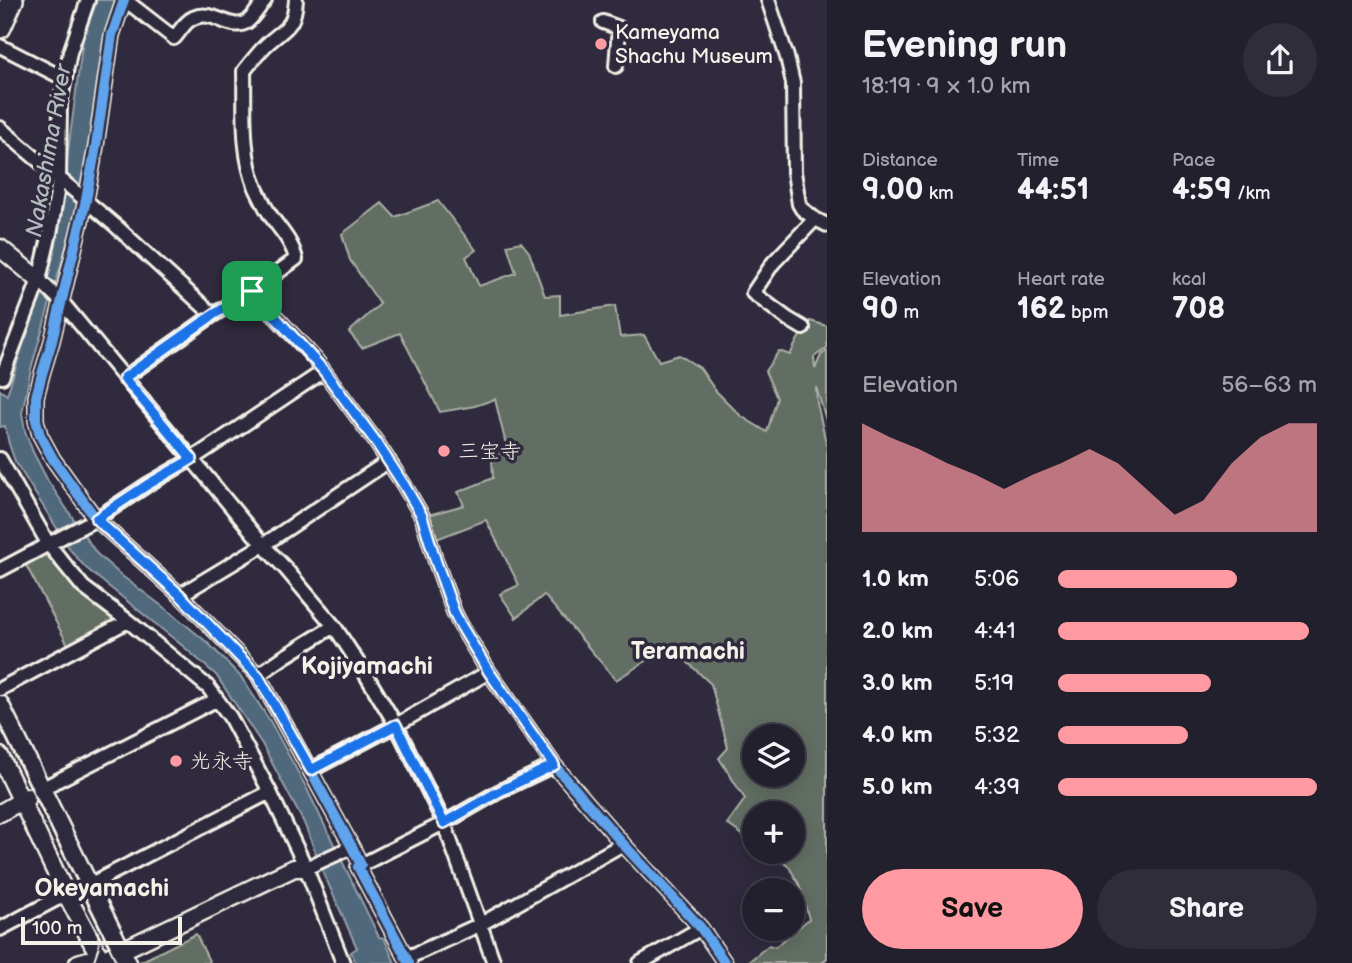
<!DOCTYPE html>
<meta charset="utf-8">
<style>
body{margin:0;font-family:"Balsamiq Sans","Klee One",sans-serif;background:#2f2d3a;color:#f1f3f6;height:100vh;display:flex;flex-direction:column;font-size:26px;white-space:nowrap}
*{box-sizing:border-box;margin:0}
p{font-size:23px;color:#a3a3aa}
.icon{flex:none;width:38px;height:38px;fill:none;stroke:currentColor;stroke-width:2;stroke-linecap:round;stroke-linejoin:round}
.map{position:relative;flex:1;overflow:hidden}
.panel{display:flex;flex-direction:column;background:#23202e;width:525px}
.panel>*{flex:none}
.buttons{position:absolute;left:742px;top:724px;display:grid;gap:14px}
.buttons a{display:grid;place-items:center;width:63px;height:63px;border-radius:50%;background:#23202e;box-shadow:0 4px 18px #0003,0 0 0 2px #403e4a;font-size:35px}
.scale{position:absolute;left:21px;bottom:18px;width:161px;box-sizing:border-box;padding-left:7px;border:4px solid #f4f1e8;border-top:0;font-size:19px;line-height:24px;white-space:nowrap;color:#f4f1e8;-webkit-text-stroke:5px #2f2a3d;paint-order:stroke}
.pin{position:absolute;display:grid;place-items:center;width:60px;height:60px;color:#fff;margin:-30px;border-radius:14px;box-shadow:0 4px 10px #0006}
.round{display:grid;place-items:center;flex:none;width:74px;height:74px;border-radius:37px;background:#2f2d3a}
.head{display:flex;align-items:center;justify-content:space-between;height:119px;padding:0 35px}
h1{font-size:38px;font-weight:600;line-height:52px}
.metrics{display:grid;grid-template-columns:repeat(3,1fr);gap:10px;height:119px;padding:7px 35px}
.metrics div{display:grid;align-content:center}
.metrics b{font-size:30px;font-weight:600}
.metrics small{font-size:19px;font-weight:400}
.metrics p{font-size:19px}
.chart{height:196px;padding:14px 35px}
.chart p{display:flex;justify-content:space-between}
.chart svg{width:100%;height:126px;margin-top:7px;fill:#ff9aa2;opacity:.7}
.button{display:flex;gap:14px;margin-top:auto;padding:14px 35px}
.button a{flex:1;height:80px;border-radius:42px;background:#ff9aa2;color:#111;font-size:28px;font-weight:600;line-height:80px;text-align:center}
.button a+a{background:#2f2d3a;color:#f1f3f6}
ul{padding:0 35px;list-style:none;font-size:23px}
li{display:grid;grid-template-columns:112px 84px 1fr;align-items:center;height:52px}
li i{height:18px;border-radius:9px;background:#ff9aa2}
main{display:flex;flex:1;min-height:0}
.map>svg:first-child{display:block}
.green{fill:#626e63;stroke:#abb0a6;stroke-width:2;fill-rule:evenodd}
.water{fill:#50677b;stroke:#929ea7;stroke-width:2}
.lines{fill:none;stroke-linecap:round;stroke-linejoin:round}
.minor-casing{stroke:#f4f1e8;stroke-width:18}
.tertiary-casing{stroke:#f4f1e8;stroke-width:21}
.trunk-casing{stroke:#f4f1e8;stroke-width:26}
.minor{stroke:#2f2a3d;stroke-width:12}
.tertiary{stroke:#2f2a3d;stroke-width:16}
.trunk{stroke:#2f2a3d;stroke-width:21}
.tram{stroke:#f4f1e8;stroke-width:2}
.cycleway-casing{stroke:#2f2a3d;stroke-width:15}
.cycleway{stroke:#60a3ed;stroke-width:10}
.route-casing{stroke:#fff;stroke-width:14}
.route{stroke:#1a73e8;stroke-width:9}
.poi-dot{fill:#ff9aa2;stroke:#2f2a3d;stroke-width:2.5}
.labels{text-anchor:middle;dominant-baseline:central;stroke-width:7;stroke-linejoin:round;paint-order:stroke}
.poi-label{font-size:21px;fill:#f4f1e8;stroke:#2f2a3d;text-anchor:start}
.water-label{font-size:23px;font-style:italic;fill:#b2babc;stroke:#2f2a3d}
.quarter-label{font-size:24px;font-weight:bold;fill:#f4f1e8;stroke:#2f2a3d}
</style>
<main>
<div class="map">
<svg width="827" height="963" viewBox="0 0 827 963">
<rect width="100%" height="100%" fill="#2f2a3d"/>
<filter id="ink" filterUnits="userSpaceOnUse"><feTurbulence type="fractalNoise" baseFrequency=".0143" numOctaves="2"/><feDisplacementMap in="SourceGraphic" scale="14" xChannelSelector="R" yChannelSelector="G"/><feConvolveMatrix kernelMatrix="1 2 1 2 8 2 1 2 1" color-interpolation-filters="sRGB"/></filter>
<g filter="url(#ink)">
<path class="green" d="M438,201l38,49 -10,7 13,29 37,-13 -9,-28 14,-3 8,10 16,44 15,-1v20l55,-9 5,31 24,-2 15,26 20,-6 21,13 15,22 26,26 26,16 10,-34 -12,-27 14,-20 11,4 8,-16 12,-18 17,5v22l-13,9 1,12 6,-14 6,-4v72l-11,-36 1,16 10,44v511l-5,5h-75l22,-18 6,2 34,-28 -10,-35 -10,-17 -21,-15h25v-38h-39v29l-27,-19 18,-25 -26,-41 9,-10 -17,-64 -41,-38 -54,34 -72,-85 -28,23 -16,-24 19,-9 -33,-65 -52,20 -9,-24 39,-11 -6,-13 35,-14 -1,-19 15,-10 -12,-50 -20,7 -35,6 -40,-79 -38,15 -13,-16 31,-28 -30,-44 -8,-26 40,-31 13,14zM754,737h39v38h-39z
M43,554l8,3 28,35 35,27 -1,3 -45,23 -42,-80z
M196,934l14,29h-72z"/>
<path class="water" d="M97,0h18l-18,81 -13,103 -53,185 -9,44 3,18 8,21 15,29 49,73 25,22 48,36 38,31 33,34 29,44 36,66 73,150 5,1 11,25h-39l-5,-11 6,-4 -33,-74 -20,-51 -42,-79 -46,-69 -32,-28 -98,-79 -15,-17 -56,-90 -6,-17 -4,-18 -5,1v-37l7,5 41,-129 11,-47 24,-180z"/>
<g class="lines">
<g class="minor-casing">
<path id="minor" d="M124,0l-12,35 -16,111 -10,54 -34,141 -10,33 -6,23v23l4,15 13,24 43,60 84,76 78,80 94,172 9,18 -3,2 51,96
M125,0l49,38c6,-6 11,-17 19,-20 21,-10 36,14 54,4 7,-5 12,-15 18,-22
M768,0l19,57 6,26 1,89 5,32 3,5 13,10 12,6
M603,22l16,6 -3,38
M0,46l65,33
M0,128l117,99 96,88
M39,280l22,21 202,244 22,23 49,58 32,49 30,50 48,98 50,140
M252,291l63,68 61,83 28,43 18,31 14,46 18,50 6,12 29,48 65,93 69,79 78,84 24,35
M803,328l-15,-9 -35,-26 20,-30 42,-44
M0,376l2,1 37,-97 12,-51 8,-49 1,-76 10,-52 18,-52
M124,378l89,-63 39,-24 44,-32c-4,-19 -18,-31 -27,-46 -5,-8 -9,-17 -13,-25 -15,-34 -11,-80 -12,-117 7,-9 14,-18 22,-26 19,-18 28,-16 30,-45
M0,459l49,86 34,42 45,34 80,66 22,30 40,75 36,76 37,95
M0,570l96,-51 51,-34 45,-26 132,-88
M180,595l83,-50 126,-84
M258,675l26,-18 50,-31
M0,689l128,-68
M311,770l85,-45 93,-53
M41,789l175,-89
M361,865l83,-42 54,-31 56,-27
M306,868l46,-21
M89,885l181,-93
M0,929l66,-35
M407,958l74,-34 142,-80
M640,963l61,-35"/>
</g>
<g class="tertiary-casing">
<path id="tertiary" d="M0,248l39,32
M0,704l128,259
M0,756l66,138 37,69
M0,813l28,-16
M78,963l10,-3h14l192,-92h12"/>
</g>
<g class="trunk-casing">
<path id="trunk" d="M0,27l12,-27"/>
</g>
<use href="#minor" class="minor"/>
<use href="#tertiary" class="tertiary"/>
<use href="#trunk" class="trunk"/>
<path class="tram" d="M0,726l117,237
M93,963l6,-17 -1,-14"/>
<g class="cycleway-casing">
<path id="cycleway" d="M124,0l-12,35 -16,111 -10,54 -34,141 -10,33 -6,23v23l4,15 13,24 43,60 84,76 78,80 94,172 9,18 -3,2 51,96
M252,291l63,68 61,83 28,43 18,31 14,46 18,50 6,12 29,48 65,93 69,79 78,84 24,35"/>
</g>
<use href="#cycleway" class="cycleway"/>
</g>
</g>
<g class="lines" filter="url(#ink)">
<g class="route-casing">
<path id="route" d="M252,291l72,80 52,71 28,43 18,31 14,46 18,50 6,12 29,48 65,93 -56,27 -54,31 -48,-98 -85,45 -53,-94 -78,-81 -84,-76 51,-34 45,-26 -68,-81 89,-63z"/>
</g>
<use href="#route" class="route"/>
</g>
<g class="poi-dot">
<circle cx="601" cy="44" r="7"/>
<circle cx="444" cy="451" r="7"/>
<circle cx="176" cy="761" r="7"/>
</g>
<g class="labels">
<g class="poi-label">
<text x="615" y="32">Kameyama<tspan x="615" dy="24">Shachu Museum</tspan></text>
<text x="458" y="451">三宝寺</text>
<text x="190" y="761">光永寺</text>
</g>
<g class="water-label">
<text transform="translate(49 151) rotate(-80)">Nakashima River</text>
</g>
<g class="quarter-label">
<text x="688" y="651">Teramachi</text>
<text x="367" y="666">Kojiyamachi</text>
<text x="102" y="888">Okeyamachi</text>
</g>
</g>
</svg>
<div class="buttons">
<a><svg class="icon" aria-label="layers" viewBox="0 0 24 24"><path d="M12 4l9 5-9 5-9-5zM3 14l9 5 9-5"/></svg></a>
<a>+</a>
<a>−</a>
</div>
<div class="scale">100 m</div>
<div class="pin" style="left:252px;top:291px;background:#1e9e55"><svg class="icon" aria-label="arrive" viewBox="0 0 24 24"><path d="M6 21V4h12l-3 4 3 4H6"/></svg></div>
</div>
<section class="panel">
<div class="head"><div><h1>Evening run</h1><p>18:19 · 9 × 1.0 km</p></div><a class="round"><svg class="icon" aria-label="share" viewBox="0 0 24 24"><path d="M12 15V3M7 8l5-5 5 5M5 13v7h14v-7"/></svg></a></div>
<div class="metrics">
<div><p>Distance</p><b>9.00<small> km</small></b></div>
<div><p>Time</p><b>44:51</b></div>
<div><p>Pace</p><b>4:59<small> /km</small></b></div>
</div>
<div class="metrics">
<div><p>Elevation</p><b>90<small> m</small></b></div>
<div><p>Heart rate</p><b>162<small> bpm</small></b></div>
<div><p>kcal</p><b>708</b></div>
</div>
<div class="chart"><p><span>Elevation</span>56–63 m</p>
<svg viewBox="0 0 160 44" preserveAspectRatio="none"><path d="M0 44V6L10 11L20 15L30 20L40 24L50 29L60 24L70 20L80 15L90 20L100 29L110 38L120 33L130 20L140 11L150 6L160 6V44z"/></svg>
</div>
<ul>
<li><b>1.0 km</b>5:06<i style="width:69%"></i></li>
<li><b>2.0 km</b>4:41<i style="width:97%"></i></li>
<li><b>3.0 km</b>5:19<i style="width:59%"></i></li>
<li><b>4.0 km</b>5:32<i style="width:50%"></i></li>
<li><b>5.0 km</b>4:39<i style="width:100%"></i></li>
</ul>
<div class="button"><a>Save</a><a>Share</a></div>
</section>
</main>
